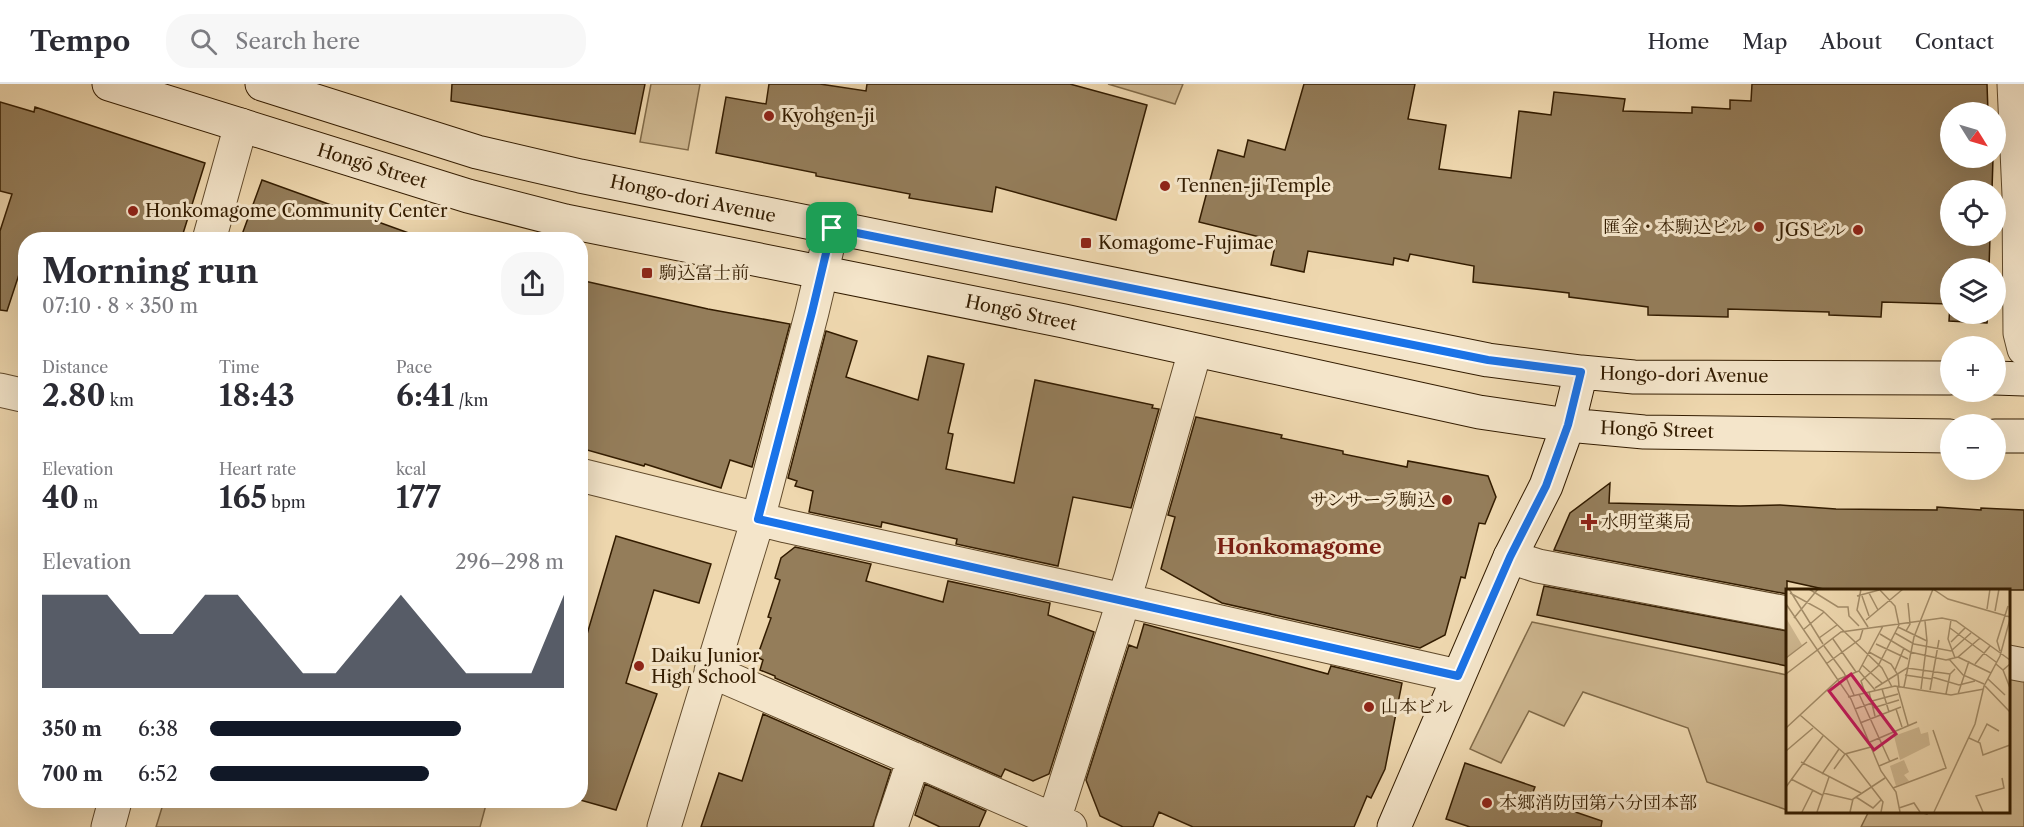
<!DOCTYPE html>
<meta charset="utf-8">
<style>
body{margin:0;font-family:"Libre Caslon Text","Noto Serif JP",serif;background:#f7f7f7;color:#2b2b33;height:100vh;display:flex;flex-direction:column;font-size:22px;white-space:nowrap}
*{box-sizing:border-box;margin:0}
p{font-size:20px;color:#7c7c81}
.icon{flex:none;width:33px;height:33px;fill:none;stroke:currentColor;stroke-width:2;stroke-linecap:round;stroke-linejoin:round}
.map{position:relative;flex:1;overflow:hidden}
.drawer{position:absolute;left:18px;top:148px;width:570px;height:576px;display:flex;flex-direction:column;background:#fff;border-radius:24px;box-shadow:0 6px 24px #0002}
.drawer>*{flex:none}
.needle{width:39px;rotate:127deg}
.buttons{position:absolute;left:1940px;top:18px;display:grid;gap:12px}
.buttons a{display:grid;place-items:center;width:66px;height:66px;border-radius:50%;background:#fff;box-shadow:0 6px 24px #0002;font-size:30px}
.pin{position:absolute;display:grid;place-items:center;width:51px;height:51px;color:#fff;margin:-26px;border-radius:12px;box-shadow:0 3px 9px #0006}
.round{display:grid;place-items:center;flex:none;width:63px;height:63px;border-radius:24px;background:#f7f7f7}
.head{display:flex;align-items:center;justify-content:space-between;height:102px;padding:0 24px}
h1{font-size:33px;font-weight:700;line-height:45px}
.metrics{display:grid;grid-template-columns:repeat(3,1fr);gap:9px;height:102px;padding:6px 24px}
.metrics div{display:grid;align-content:center}
.metrics b{font-size:30px;font-weight:700}
.metrics small{font-size:16px;font-weight:400}
.metrics p{font-size:16px}
.chart{height:168px;padding:12px 24px}
.chart p{display:flex;justify-content:space-between}
.chart svg{width:100%;height:108px;margin-top:6px;fill:#111827;opacity:.7}
ul{padding:0 24px;list-style:none;font-size:20px}
li{display:grid;grid-template-columns:96px 72px 1fr;align-items:center;height:45px}
li i{height:15px;border-radius:8px;background:#111827}
header{display:flex;align-items:center;gap:36px;box-sizing:border-box;height:84px;padding:0 30px;background:#fff;border-bottom:2px solid #e1e1e2}
header strong{font-size:28px}
nav{display:flex;gap:33px;margin-inline-start:auto;font-size:21px}
.search{width:420px;height:54px;background:#f7f7f7;display:flex;align-items:center;gap:15px;box-sizing:border-box;padding:0 21px;border-radius:24px;color:#7c7c81;font-size:22px}
.map>svg:first-child{display:block}
.green{fill:#ceb790;stroke:#806a48;stroke-width:1.5}
.building{fill:#947d5a;stroke:#331c00;stroke-width:1.5}
.lines{fill:none;stroke-linecap:round;stroke-linejoin:round}
.street-casing{stroke:#624b2c;stroke-width:35}
.secondary-casing{stroke:#331c00;stroke-width:35}
.street{stroke:#f4e5ca;stroke-width:33}
.secondary{stroke:#f4e5ca;stroke-width:33}
.route-casing{stroke:#fff;stroke-width:12}
.route{stroke:#1a73e8;stroke-width:8}
.poi-dot{fill:#8f2418;stroke:#f4e5ca;stroke-width:2}
.labels{text-anchor:middle;dominant-baseline:central;stroke-width:6;stroke-linejoin:round;paint-order:stroke}
.poi-label{font-size:18px;fill:#331c00;stroke:#f4e5ca;text-anchor:start}
.street-label{font-size:18px;fill:#331c00;stroke:#f4e5ca}
.quarter-label{font-size:21px;font-weight:bold;fill:#7a1f14;stroke:#f4e5ca}
.inset-road{fill:none;stroke:#a38c68;stroke-width:1.5}
.view{fill:#c2185b;fill-opacity:0.15;stroke:#c2185b;stroke-width:3}
.inset-edge{fill:none;stroke:#331c00;stroke-width:3}
</style>
<header>
<strong>Tempo</strong>
<div class="search"><svg class="icon" aria-label="search" viewBox="0 0 24 24"><circle cx="10" cy="10" r="6"/><path d="M15 15l6 6"/></svg>Search here</div>
<nav><a>Home</a><a>Map</a><a>About</a><a>Contact</a></nav>
</header>
<div class="map">
<svg width="2024" height="743" viewBox="0 0 2024 743">
<rect width="100%" height="100%" fill="#eed7ae"/>
<filter id="stains"><feTurbulence type="fractalNoise" baseFrequency=".00333" numOctaves="4"/><feColorMatrix values="0 0 0 0 .2 0 0 0 0 .09 0 0 0 0 .02 0 0 0 .5 -.17"/></filter>
<radialGradient id="worn" r=".72"><stop offset=".6" stop-color="#630" stop-opacity="0"/><stop offset="1" stop-color="#630" stop-opacity=".3"/></radialGradient>
<path class="green" d="M651,0h49l-12,66 -48,-8z
M1108,0h75l-8,20z
M1532,538l255,53v135l-80,-28 -19,-54 -105,-36 -19,34 -35,-15 -28,52 -31,-14z
M2008,588l16,4v151h-163l8,-16h47l11,3 2,-4h79z
M164,717h323l-7,26h-324z"/>
<path class="building" d="M452,0h193l-10,50 -184,-33z
M769,0h51l46,7 1,-7h203l77,21 -31,115 -120,-33 -4,25 -83,-14 1,-4 -94,-18v-3l-100,-20 10,-56 40,7z
M1304,0h111l-7,35 38,6 -7,44 72,9 8,-67 32,4 3,-23 71,7 -2,12 69,2v-6l38,2v-9l21,1 1,-17h235l1,28h-38v46h43l-1,32h-42v46h40l-1,32h-39v36l-68,-2 -1,15 -52,-2v-3l-101,-3v8l-80,-2v-8l-79,-10v-4l-96,-11 1,-16 -64,-12 -2,7 -14,-3 -1,7 -85,-14 -4,21 -33,-7 5,-24 -77,-19 19,-72 26,7 4,-17 37,10z
M0,18l34,10 1,-5 170,56 -24,77h-155v13l-19,58 -7,-1v-79l12,-37 -12,-3z
M262,96l155,56 -1,4h-176z
M580,196l128,29 82,15 -38,143 -22,-7 -9,28 -76,-24 -1,2 -64,-18z
M1950,220v10h38l-1,9 -38,-2z
M826,247l31,10 -11,36 72,23 10,-44 36,8 -16,69 5,1 -7,35 68,14 21,-103 118,25 -1,3 7,1 -28,99 -58,-11 -15,69 -102,-22 1,-5 -75,-17 -1,5 -72,-15 4,-21 -18,-5 2,-5 -9,-3z
M1196,333l86,18 -1,3 62,13v3l64,13 1,-6 80,15 8,21 -11,27 -6,-1 -14,55 -4,-1 -16,58 -25,13 -198,-45 -61,-34 14,-52 -7,-2z
M1610,399l-1,20 131,3 40,-1 56,4 101,1v-3l44,3v-2l43,2v80h-196l-41,-9v13l-233,-44 16,-37z
M616,452l95,28 -12,39 -45,-13 -28,93 31,11 -41,116 -36,-10v-142z
M795,463l76,17 -5,17 77,21 5,-21 102,22 -2,12 46,17 -45,142 -16,7 -28,-12 -4,8 -226,-99v-2l-15,-6 3,-10 -6,-3 14,-39 -3,-1 12,-37 -5,-2 6,-20z
M1544,502l243,45v35l-250,-51z
M1144,540l184,50 3,-8 71,17 -17,86 -14,29 -4,-2 -13,31h-161l-34,-15 -6,15h-30l-23,-11 -14,-36 43,-135 8,3z
M763,630l128,56 -18,57h-172l18,-54 23,8z
M1465,679l70,24 -4,10 71,24 -1,6h-131l-24,-8z
M925,700l61,27 -7,16h-39l-25,-12z"/>
<g class="lines">
<g class="street-casing">
<path id="street" d="M2014,0l5,111 1,138 4,16
M209,156l32,-115
M0,306l26,6
M580,391l206,51 302,66 370,84
M1510,473l28,9 249,47
M2008,578l16,3
M711,587l359,156
M1054,736l77,-243 64,-226
M108,743l7,-26
M664,743l94,-308 54,-207 20,-84
M891,743l23,-68"/>
</g>
<g class="secondary-casing">
<path id="secondary" d="M109,0l359,112 97,25 499,100 415,91 89,13 76,7 306,4
M262,0l215,68 103,24 908,184 93,12 53,5 316,1
M1995,294l29,1
M1995,352h29
M1394,743l116,-270 36,-71 22,-61 13,-53"/>
</g>
<use href="#street" class="street"/>
<use href="#secondary" class="secondary"/>
</g>
<g class="lines">
<g class="route-casing">
<path id="route" d="M832,144l656,132 93,12 -13,53 -22,61 -36,71 -52,119 -700,-157 54,-207z"/>
</g>
<use href="#route" class="route"/>
</g>
<g class="poi-dot">
<circle cx="769" cy="32" r="6"/>
<circle cx="1165" cy="102" r="6"/>
<circle cx="133" cy="127" r="6"/>
<circle cx="1759" cy="143" r="6"/>
<circle cx="1858" cy="146" r="6"/>
<rect x="1080" y="153" width="12" height="12" rx="3"/>
<rect x="641" y="183" width="12" height="12" rx="3"/>
<circle cx="1447" cy="416" r="6"/>
<path d="M1586 429h6v6h6v6h-6v6h-6v-6h-6v-6h6z"/>
<circle cx="639" cy="582" r="6"/>
<circle cx="1369" cy="623" r="6"/>
<circle cx="1487" cy="719" r="6"/>
</g>
<g class="labels">
<g class="poi-label">
<text x="781" y="32">Kyohgen-ji</text>
<text x="1177" y="102">Tennen-ji Temple</text>
<text x="145" y="127">Honkomagome Community Center</text>
<text x="1747" y="143" text-anchor="end">匯金・本駒込ビル</text>
<text x="1846" y="146" text-anchor="end">JGSビル</text>
<text x="1098" y="159">Komagome-Fujimae</text>
<text x="659" y="189">駒込富士前</text>
<text x="1435" y="416" text-anchor="end">サンサーラ駒込</text>
<text x="1601" y="438">水明堂薬局</text>
<text x="651" y="572">Daiku Junior<tspan x="651" dy="21">High School</tspan></text>
<text x="1381" y="623">山本ビル</text>
<text x="1499" y="719">本郷消防団第六分団本部</text>
</g>
<g class="street-label">
<text transform="translate(372 82) rotate(17)">Hongō Street</text>
<text transform="translate(693 115) rotate(12)">Hongo-dori Avenue</text>
<text transform="translate(1021 229) rotate(12)">Hongō Street</text>
<text transform="translate(1684 291) rotate(1)">Hongo-dori Avenue</text>
<text transform="translate(1657 346) rotate(2)">Hongō Street</text>
</g>
<g class="quarter-label">
<text x="1299" y="462">Honkomagome</text>
</g>
</g>
<g transform="translate(1786 505)">
<rect width="224" height="224" fill="#eed7ae"/>
<path d="M0,29l16,27 -16,13zM133,138l2,7 7,-2 2,13 -30,15 -6,-24zM118,171l5,12 -5,3 5,6 -13,5 -6,-20z" fill="#ceb790"/>
<path class="inset-road" d="M3,0l34,55M23,0l29,18h10l1,9 10,10M75,0l-4,21 11,17M147,0l15,10 62,18M4,4l33,18 59,57 10,19M83,4l9,17M71,7l22,-6M76,7l7,20M0,15l65,95 30,72 15,21 4,20M201,20l3,-20M209,22l4,-22M8,29l24,-29M80,31l37,-31M165,31l-3,19 7,19M112,38l29,14M164,39l46,34M17,41l21,-18M120,42l4,-7 -2,-21M109,44l19,11 37,7 20,-18M94,45l30,18 36,8 12,-3 22,-19M33,49l18,-13M47,50l23,33M165,53l14,-14M90,55l32,15M38,57l20,27 10,22M214,62l-3,-10 11,-35M83,63l22,12 7,11 1,11M172,68l33,16M0,69l21,-16M163,70l14,16 21,9M40,75l34,-25 3,-10M189,75l15,-18M210,75l7,6 7,-6M76,76l20,18M109,81l9,-22M217,81l7,18M73,82l16,19M0,85l55,-42 101,-14 14,3 54,39M119,86l27,4M146,88l27,8 16,-4M202,90l17,16M111,97l11,39M199,97l25,26M118,98l10,-50 19,-48M89,99l32,-20 43,6M96,100l7,23M135,100l6,-48 -2,-20M144,101l9,-50M83,103l6,24M79,104l-4,-12 17,-15 21,-41 -4,-19 -16,-17M73,105l31,68M160,105l4,-20 5,-5M172,105l11,-33M62,108l47,-11 56,9 33,-6M86,112l26,-7M87,119l26,-8M69,120l17,-6M110,120l6,18M14,126l45,39M74,134l41,-16M0,139l53,-49 20,-8 24,-45M183,149l11,5 3,12 27,-10M84,153l47,-20M192,153l9,-18 12,7M0,162l27,-23M60,165l37,48 -2,10M15,173l60,31M93,177l19,-8M48,180l11,-15 26,-7M36,185l17,-25M5,190l31,16M0,198l37,-51M107,199l53,-20 -13,-38M37,204l30,7M70,208l17,11 8,-8M113,219l15,-5 6,9M16,223l11,-22M31,223l12,-35M64,223l3,-13 32,-21M148,223l41,-88 9,-38 16,-30 10,-37M197,223l-7,-16 28,-8 -2,-10"/>
<path class="view" d="M65,85l45,60 -22,16 -45,-59z"/>
<rect width="224" height="224" class="inset-edge"/>
</g>
<rect width="100%" height="100%" filter="url(#stains)"/>
<rect width="100%" height="100%" fill="url(#worn)"/>
</svg>
<div class="buttons">
<a><svg class="needle" viewBox="-14 -14 28 28"><path d="M0-13l5 13h-10z" fill="#e53935"/><path d="M0 13l5-13h-10z" fill="#7c7c81"/></svg></a>
<a><svg class="icon" aria-label="locate" viewBox="0 0 24 24"><circle cx="12" cy="12" r="6"/><path d="M12 2v4M12 18v4M2 12h4M18 12h4"/></svg></a>
<a><svg class="icon" aria-label="layers" viewBox="0 0 24 24"><path d="M12 4l9 5-9 5-9-5zM3 14l9 5 9-5"/></svg></a>
<a>+</a>
<a>−</a>
</div>
<div class="pin" style="left:832px;top:144px;background:#1e9e55"><svg class="icon" aria-label="arrive" viewBox="0 0 24 24"><path d="M6 21V4h12l-3 4 3 4H6"/></svg></div>
<section class="drawer">
<div class="head"><div><h1>Morning run</h1><p>07:10 · 8 × 350 m</p></div><a class="round"><svg class="icon" aria-label="share" viewBox="0 0 24 24"><path d="M12 15V3M7 8l5-5 5 5M5 13v7h14v-7"/></svg></a></div>
<div class="metrics">
<div><p>Distance</p><b>2.80<small> km</small></b></div>
<div><p>Time</p><b>18:43</b></div>
<div><p>Pace</p><b>6:41<small> /km</small></b></div>
</div>
<div class="metrics">
<div><p>Elevation</p><b>40<small> m</small></b></div>
<div><p>Heart rate</p><b>165<small> bpm</small></b></div>
<div><p>kcal</p><b>177</b></div>
</div>
<div class="chart"><p><span>Elevation</span>296–298 m</p>
<svg viewBox="0 0 160 44" preserveAspectRatio="none"><path d="M0 44V6L10 6L20 6L30 22L40 22L50 6L60 6L70 22L80 38L90 38L100 22L110 6L120 22L130 38L140 38L150 38L160 6V44z"/></svg>
</div>
<ul>
<li><b>350 m</b>6:38<i style="width:71%"></i></li>
<li><b>700 m</b>6:52<i style="width:62%"></i></li>
</ul>
</section>
</div>
